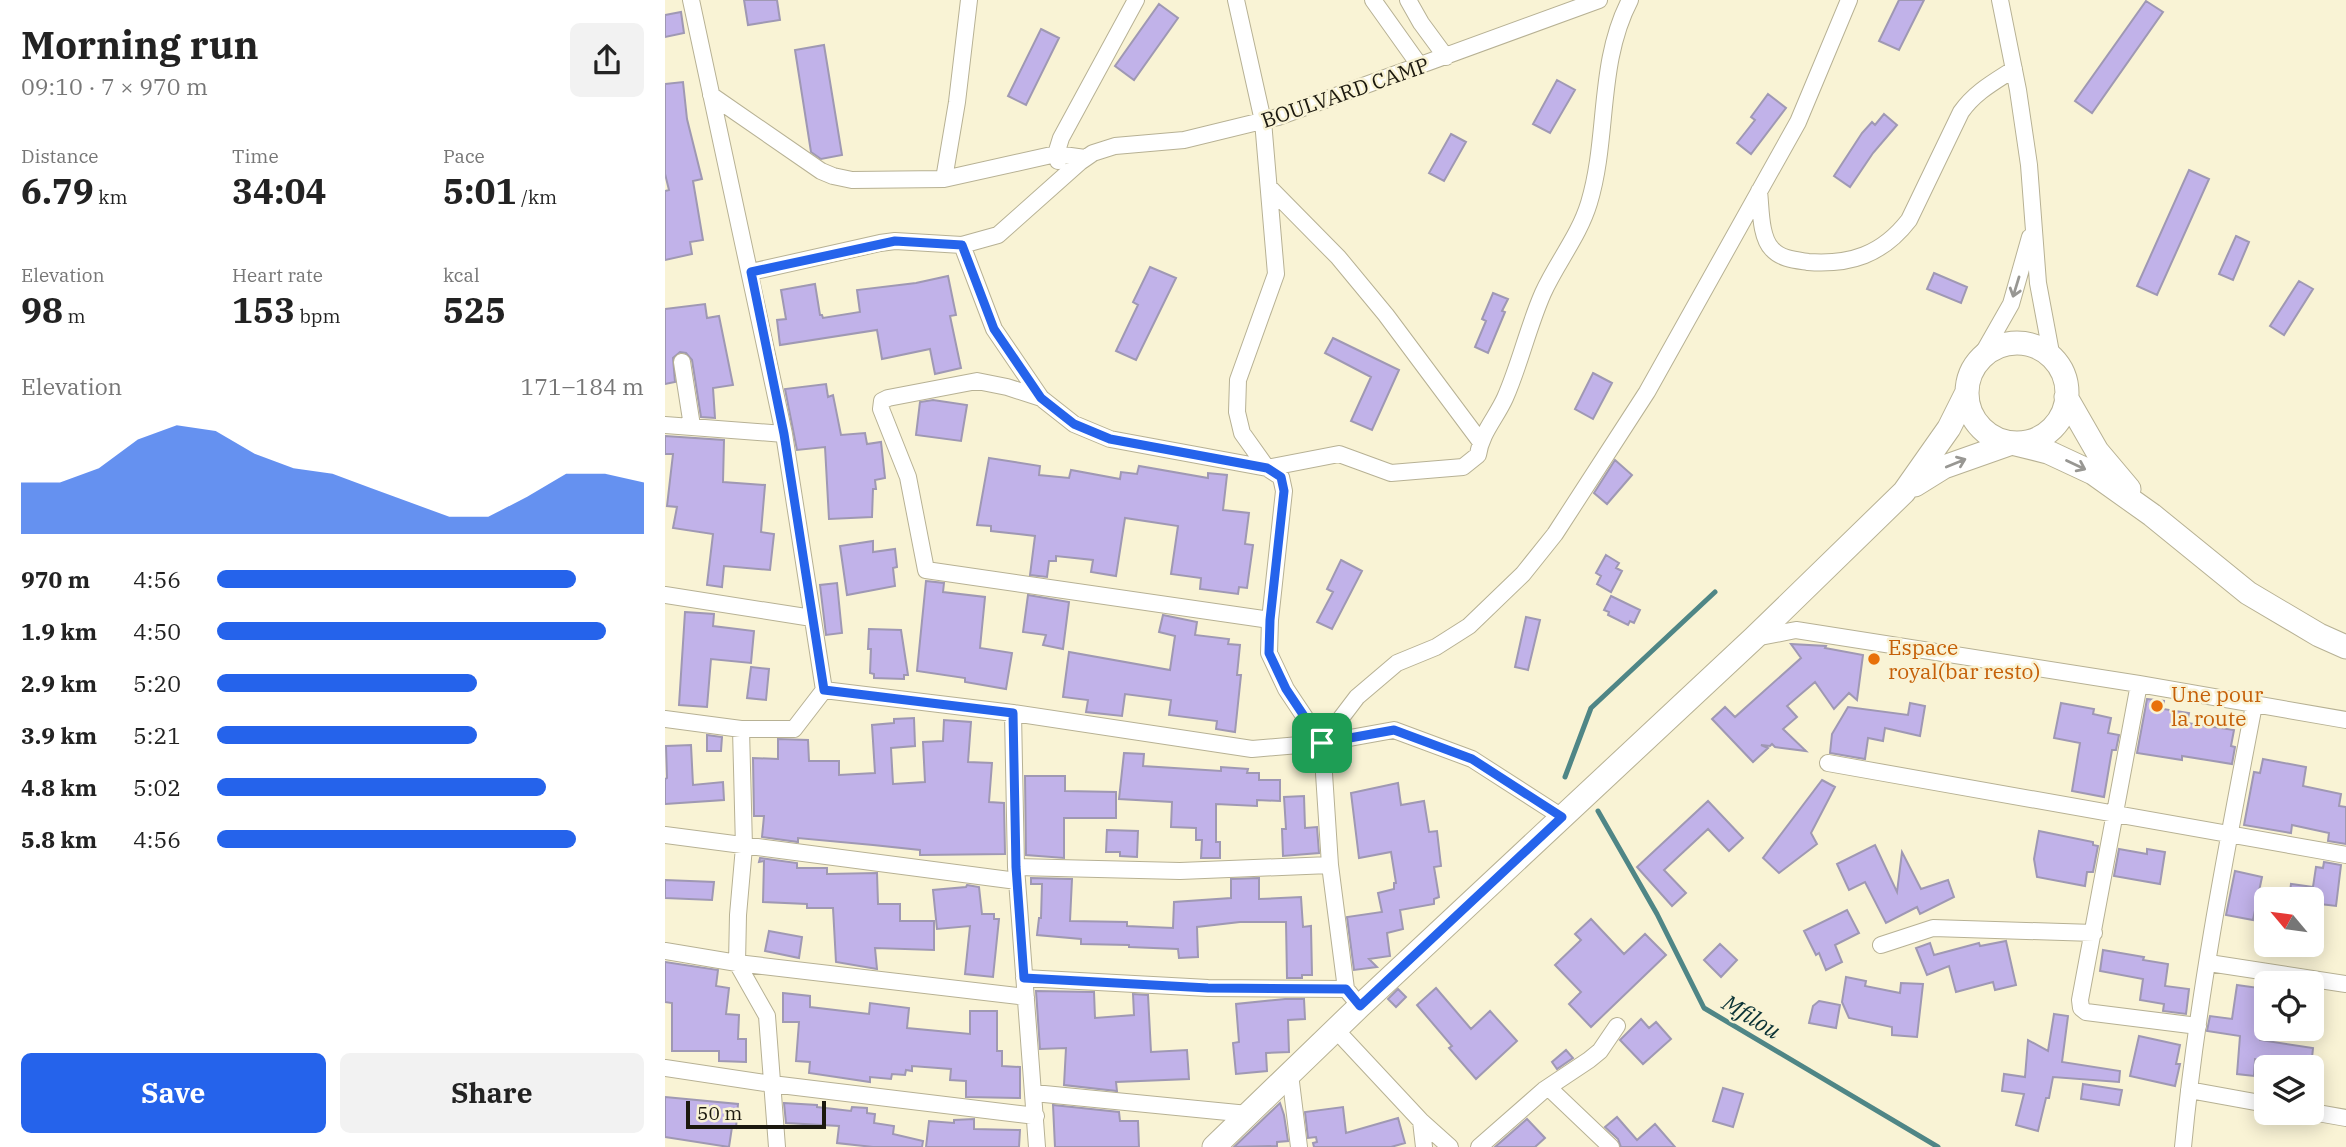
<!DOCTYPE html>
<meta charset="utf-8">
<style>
body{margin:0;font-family:"IBM Plex Serif",serif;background:#f2f2f2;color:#222;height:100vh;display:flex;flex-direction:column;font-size:26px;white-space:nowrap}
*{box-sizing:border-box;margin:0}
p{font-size:23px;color:#767676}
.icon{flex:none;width:38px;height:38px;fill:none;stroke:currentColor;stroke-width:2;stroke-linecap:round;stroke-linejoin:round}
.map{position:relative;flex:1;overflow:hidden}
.details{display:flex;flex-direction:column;background:#fff;width:665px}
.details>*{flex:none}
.needle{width:46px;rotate:299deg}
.tools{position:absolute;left:1589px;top:887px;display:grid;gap:14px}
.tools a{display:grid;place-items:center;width:70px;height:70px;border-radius:10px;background:#fff;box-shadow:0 4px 18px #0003;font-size:35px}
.scale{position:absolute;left:21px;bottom:18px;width:140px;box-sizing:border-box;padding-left:7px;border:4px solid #1b180e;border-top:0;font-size:19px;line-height:24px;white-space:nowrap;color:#1b180e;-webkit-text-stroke:5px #f9f3d5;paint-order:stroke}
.pin{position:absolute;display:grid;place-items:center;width:60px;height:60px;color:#fff;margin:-30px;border-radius:14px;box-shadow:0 4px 10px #0006}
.round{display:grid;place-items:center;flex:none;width:74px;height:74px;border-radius:10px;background:#f2f2f2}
.headline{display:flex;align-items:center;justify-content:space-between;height:119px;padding:0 21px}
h1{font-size:38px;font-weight:800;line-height:52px}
.figures{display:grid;grid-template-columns:repeat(3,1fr);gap:10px;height:119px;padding:7px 21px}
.figures div{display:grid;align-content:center}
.figures b{font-size:35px;font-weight:800}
.figures small{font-size:19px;font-weight:400}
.figures p{font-size:19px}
.chart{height:196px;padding:14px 21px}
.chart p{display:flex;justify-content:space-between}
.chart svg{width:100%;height:126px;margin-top:7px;fill:#2563eb;opacity:.7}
.action{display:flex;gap:14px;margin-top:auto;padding:14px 21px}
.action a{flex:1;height:80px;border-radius:10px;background:#2563eb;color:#fff;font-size:28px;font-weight:800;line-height:80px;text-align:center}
.action a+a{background:#f2f2f2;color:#222}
ul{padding:0 21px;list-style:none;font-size:23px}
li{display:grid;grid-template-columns:112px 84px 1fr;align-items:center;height:52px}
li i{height:18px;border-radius:9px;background:#2563eb}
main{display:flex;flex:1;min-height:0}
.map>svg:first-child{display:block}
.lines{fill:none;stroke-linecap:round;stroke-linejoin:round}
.stream{stroke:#4f8686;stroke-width:5}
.building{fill:#c1b2e9;stroke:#9f98b3;stroke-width:2}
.minor-casing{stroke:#b7b194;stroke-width:18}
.secondary-casing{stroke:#b7b194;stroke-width:25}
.minor{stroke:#fff;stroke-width:16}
.secondary{stroke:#fff;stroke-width:23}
.oneway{stroke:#989793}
.route-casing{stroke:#fff;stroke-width:14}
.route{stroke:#2563eb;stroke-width:9}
.food-dot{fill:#e8710a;stroke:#f9f3d5;stroke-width:2.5}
.labels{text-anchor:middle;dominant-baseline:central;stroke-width:5;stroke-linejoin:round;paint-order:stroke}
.street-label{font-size:21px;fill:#1b180e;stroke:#f9f3d5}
.food-label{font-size:21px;fill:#c56008;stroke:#f9f3d5;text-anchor:start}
.water-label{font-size:23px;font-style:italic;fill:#0a3235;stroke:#f9f3d5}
</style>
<main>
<section class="details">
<div class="headline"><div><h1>Morning run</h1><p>09:10 · 7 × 970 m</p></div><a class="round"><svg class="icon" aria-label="share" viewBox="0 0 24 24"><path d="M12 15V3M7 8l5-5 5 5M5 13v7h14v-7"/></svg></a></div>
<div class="figures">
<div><p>Distance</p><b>6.79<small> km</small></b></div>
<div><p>Time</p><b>34:04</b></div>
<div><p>Pace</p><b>5:01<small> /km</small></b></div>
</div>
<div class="figures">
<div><p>Elevation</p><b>98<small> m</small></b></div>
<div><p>Heart rate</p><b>153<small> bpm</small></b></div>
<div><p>kcal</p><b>525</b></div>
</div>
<div class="chart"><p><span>Elevation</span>171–184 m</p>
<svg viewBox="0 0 160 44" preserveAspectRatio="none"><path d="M0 44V26L10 26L20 21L30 11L40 6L50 8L60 16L70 21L80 23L90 28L100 33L110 38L120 38L130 31L140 23L150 23L160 26V44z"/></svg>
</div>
<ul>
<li><b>970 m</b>4:56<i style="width:84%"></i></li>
<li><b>1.9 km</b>4:50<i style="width:91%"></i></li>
<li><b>2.9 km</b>5:20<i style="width:61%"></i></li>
<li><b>3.9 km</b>5:21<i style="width:61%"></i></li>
<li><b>4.8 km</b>5:02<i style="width:77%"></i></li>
<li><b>5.8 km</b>4:56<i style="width:84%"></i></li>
</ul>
<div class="action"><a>Save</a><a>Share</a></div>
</section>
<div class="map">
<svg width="1681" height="1147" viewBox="0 0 1681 1147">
<rect width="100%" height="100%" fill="#f9f3d5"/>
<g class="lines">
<path class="stream" d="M900,777l26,-69 124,-116
M933,811l59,103 47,94 234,139"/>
</g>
<path class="building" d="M79,0h33l3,20 -32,5z
M1234,0h25l-25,50 -20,-9z
M1481,1l17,11 -71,101 -17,-12z
M494,4l19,14 -44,62 -19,-14z
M16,12l3,21 -19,4v-22z
M376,29l18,9 -33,67 -18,-9z
M159,45l18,110 -21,4 -10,-7 -16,-102z
M892,80l18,10 -25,43 -17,-9z
M18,82l4,37 15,60 -9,2 10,59 -13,2 2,12 -27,6v-69l4,-1 -4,-16v-90z
M1103,94l18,14 -35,46 -14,-11 18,-23 -4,-3z
M1219,114l13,11 -24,28 -23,34 -16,-11 28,-43 10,-11 3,3z
M786,134l15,8 -22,39 -15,-8z
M1524,170l20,9 -52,116 -20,-9z
M1571,236l13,6 -16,38 -14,-6z
M485,267l26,11 -40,82 -20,-9 22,-46 -5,-3z
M1269,273l33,14 -6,16 -34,-14z
M283,276l8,39 -6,1 11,52 -26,6 -5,-25 -48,10 -5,-29 -97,15 -3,-25 9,-1 -5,-29 34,-6 5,31h2l1,3 37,-6 -3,-22 59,-7z
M1634,281l14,8 -29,46 -14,-9z
M828,293l15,6 -6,12 3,1 -17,41 -13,-6 11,-26 -4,-2z
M40,304l2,14 12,-2 14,69 -20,3 2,30 -14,-1 -9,-57 -6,-7 -6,-1 -7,6 2,24 -10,2v-75z
M668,338l66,32 -27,60 -21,-9 20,-44 -46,-24z
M928,373l19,10 -19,36 -18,-10z
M161,384l2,13 5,-2 8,40 24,-2 2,11 14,-2 4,36 -10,2 1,9h-3l-1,28 -43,2 -4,-72 -28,3 -12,-61z
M268,400l34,5 -6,36 -45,-6 4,-33z
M0,436l59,4 -1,42 42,3 -4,47 13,2 -4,36 -46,-4 -2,21 -15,-2 6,-51 -40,-6 4,-21 -10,-1 6,-52h-8z
M324,458l51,8 -1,9 30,3 2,-8 49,9 1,-7 16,2 2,-8 69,12v-5l19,2 -4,35 26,3 -4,31 8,1 -6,43 -8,-1 -1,7 -38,-5 1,-11 -30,-4 7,-48 -53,-8 -9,58 -25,-4 2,-12 -37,-4v5h-7l-2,16 -17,-2 5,-39 -44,-5v-5l-14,-1z
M950,460l17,15 -25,29 -13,-11z
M208,541v11l22,-3 2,18 -4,1 2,18 -48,9 -7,-49z
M941,555l13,8 -3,5 6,3 -11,21 -14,-8 4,-8 -5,-3z
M676,560l21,11 -30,58 -15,-7 16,-30 -6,-3z
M261,581l18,2 -1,9 42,5 -5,51 32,5 -6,36 -41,-7v-4l-48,-7z
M172,583l5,50 -16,2 -6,-50z
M363,595l41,7 -6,47 -20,-4 3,-10 -23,-3z
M946,596l29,14 -6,13 -4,-2 -2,4 -20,-10 1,-3 -5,-2z
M20,612l29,2 -1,12 41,5 -3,32 -40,-4 -4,48 -28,-2z
M498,615l34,7 -2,13 34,4 -1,5 12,1 -3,30h4l-6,57 -19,-3 1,-8 -48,-6 2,-15 -46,-6 -3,22 -36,-4 2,-12 -25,-3 6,-45 101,18 5,-34 -16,-4z
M861,617l14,3 -12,50 -13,-3z
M204,629l32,1 7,45h-4v4l-30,-1v-4l-4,-1 1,-24h-3z
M1126,644l35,2 -1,2 38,7 -6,45 -8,-7 -15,16 -19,-27 -28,24 10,11 -14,12 23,22 -31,-4 -3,-3 -2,2 -9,-1 7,3 -15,14 -41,-43 13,-12 10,10 66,-59z
M86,667l18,2 -3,31 -19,-2z
M1482,699l17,2 -1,8 26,4 -2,10 47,7 -3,16 4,1 -3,17 -50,-8v4l-45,-7z
M1245,703l15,3 -5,30 -35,-8 -2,13 -15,-3 -3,21 -35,-6 2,-19 16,-27 60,8z
M1396,703l33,6 -1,5 18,4 -3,15 11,2 -3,15h-4l-8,47 -32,-6 8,-48 -26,-5z
M249,718l1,28 -24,2 2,36 32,-2 -2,-40 20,-1 1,-21 27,2 -3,40 24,1 -3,39 15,1 1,51 -85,1v-5l-47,-5 -75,-7v4l-36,-5 2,-21h-10l-1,-58 25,1v-20l30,1 1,21h30v14l36,-2 -3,-48 22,-2v-4z
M42,735l15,2 -1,14h-14z
M26,745l2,40 30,-3 1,18 -59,4v-25l2,-1 -1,-32z
M459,753l20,1 -1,12 78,5v-4l27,2 -1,4h12v7h21v21l-23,-1v6l-41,-2v38h4v16h-19l1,-18h-6v-12l-25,-1 1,-25 -53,-3z
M1598,759l43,8 -3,19 38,8 -2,12 7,1v37l-18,-3 1,-8 -37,-8 -1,8 -47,-8 10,-53 6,1z
M360,776h40v15l51,1v26h-52v40l-38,-3z
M1157,780l13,7 -24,46 6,11 -38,29 -16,-15z
M733,783l3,22 23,-4 5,31 8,-1 4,35 -7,1 5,30 -5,2v5l-34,6 3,19 -16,4 3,23 -21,3 8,8 -23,3 -7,-53 35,-5 -4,-19 16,-4v-6h2l-5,-31 -32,6 -8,-65z
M639,796l1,32 12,-1 2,26 -36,3 -1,-27h4l-2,-32z
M1043,801l35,37 -14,13 -21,-22 -44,41 22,23 -14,13 -35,-39z
M442,830l31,1 -1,26 -17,-1v-4h-14z
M1374,831l54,11v3l5,1 -5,26h-6l-2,14 -48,-9 -3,-18z
M1210,845l22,47 5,-40 19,37 27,-9 6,17 -34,17 -3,-7 -31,16 -21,-41 -16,8 -12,-26z
M1454,849l28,5v-5l18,3 -5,32 -46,-8z
M95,858l37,5v5h30v6l50,-1 1,31h22v17h34v29l-59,-2 2,21 -41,-7 -3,-54h-26v-4l-44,-2 1,-41 -5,1z
M1659,862l17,3 -5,41 -24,-3v-3h-23l2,-16 22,3 3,-20 7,1z
M1570,871l27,6 -9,43 -27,-5z
M366,878l41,1 -2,42 57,1v4l46,2 1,-26 57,-4v-19l28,-1v21l42,-2 2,30 8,-1 1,49h-10v3h-15l-1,-56h-46l-43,5 1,30 -19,1 -1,-9 -49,-2v-2l-48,-1v-5l-44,-4 2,-17h2l1,-34h-11z
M0,880l49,2 -2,18 -47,-2z
M302,885l12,2 3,27h12v5h5l-6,58 -28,-3 5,-48 -33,3 -4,-39 33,-3z
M1182,910l12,23 -24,12 7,17 -16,8 -7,-17 -3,2 -12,-24z
M926,919l33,35 21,-20 21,21 -75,72 -22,-23 12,-12 -26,-27 26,-25 -6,-6z
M104,931l33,6 -3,21 -34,-7z
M1341,941l10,44 -21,5 -2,-8 -37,10 -7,-26 -22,9 -11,-27 14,-5 4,12 45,-12 1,3z
M1055,944l17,16 -16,17 -17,-17z
M1438,950l41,7 -1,3 25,4 -3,22 24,3 -3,25 -23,-3 1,-7 -24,-4 3,-21 -43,-8z
M0,962l53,8 -2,16 13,2 -3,26 13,1 -1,24h8v23l-27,-1v-10h-47v-48l-7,-1z
M1181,977l20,4 -1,5 35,7 1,-10 22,1 -6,53 -25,-2v-8l-43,-9 -7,-16z
M1572,985l29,4 -6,51 53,8 -2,20h-19l1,-5 -38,-4 -1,17 -17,-2 3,-38 -33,-5 3,-15 22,3z
M771,988l35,41 19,-18 27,30 -41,38 -27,-31 3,-2 -35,-41z
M733,989l8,8 -10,10 -8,-8z
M371,991l58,1 1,26 39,-3 -1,-21 15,1 3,57 36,-2 2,29 -73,3 1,9 -53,-6 2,-37 -26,1z
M118,993l27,3v11l59,7 1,-11 39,5 -2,20 63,6v-23h27v40h5v15l18,1v31l-54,-1v-16l-16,-1 1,-11 -39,-3v5l-6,-1 -1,5 -13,-1 -1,5 -21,-2v5l-61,-9 1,-11 -14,-1 3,-39h-16z
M620,999h19l1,20 -17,1 1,32 -23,1 1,18 -31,3 -3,-31 6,-1 -3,-38z
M1154,1001l21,4 -4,23 -27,-5 4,-17z
M1389,1014l14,2 -6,46 58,9 -1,11 -66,-5 -4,21h-3l-8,33 -22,-6 8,-31 -22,-3 2,-17 21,3 3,-37 20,11z
M976,1019l8,9 7,-6 15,17 -28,25 -23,-24z
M1474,1036l41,9 -4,19h4l-5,22 -45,-10z
M901,1050l7,8 -16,11 -5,-7z
M1418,1084l39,6 -3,15 -38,-6z
M1058,1088l20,6 -10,33 -20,-6z
M0,1097l73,7 -2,24 -4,-1 -3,20 -64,-10z
M119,1103l33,2v2l34,4 1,-4 15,1v5l8,1 -1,9 20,3 -1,8 30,7 -1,6h-49l-36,-4 2,-17 -53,-3z
M615,1103l4,12 4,26 -11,1v4l-43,1z
M388,1105l66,7 1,9h18l1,26h-84z
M678,1107l3,26 52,-15 7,25 -14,4h-77l-1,-4 4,-1 -1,-5 -8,1 -3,-26z
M952,1117l20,23 18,-16 20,23h-54l-3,-8 -13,-12z
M309,1119v10l46,1 -1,17h-93l3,-26 25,2v-3z
M862,1119l18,19 -10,9h-40z"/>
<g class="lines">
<g class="minor-casing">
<path id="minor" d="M26,0l93,434 40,256
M571,0l27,121 13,153 -38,106 -1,32 5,21 25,35 14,9 3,14 -14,129 -1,33 17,36 36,54 8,122 16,124 14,17
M708,0l47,66
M743,0l13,23 25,34
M1335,0l18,90 11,75 9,118 14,75
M46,95l110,76 12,5 19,4 92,-1 112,-25 29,4
M393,161l-2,-7 5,-16 75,-138
M279,179l13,-77 12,-102
M604,187l69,70 48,58 94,126
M1094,191c2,17 1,46 13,58 9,10 23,11 36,13 42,3 74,-7 101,-42l52,-108c14,-20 33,-30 53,-43
M297,245l32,84 47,69
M86,272l129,-29 15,-2 67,4 36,-10 82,-73 13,-9 22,-7 69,-6 94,-23 321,-117
M17,362l10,64
M1313,362l33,-58 19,-67
M0,425l119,9
M0,595l147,23
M605,620l-344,-50 -18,-93 -27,-68 1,-8 6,-3 89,-17 30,6 34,11 33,26 36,15 157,29 72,-14 52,19 72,-6 15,-12c3,-22 18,-37 27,-57 15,-34 23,-71 38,-105 14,-31 36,-57 46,-90 20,-66 8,-140 41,-203
M1090,638l41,-8 343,54 207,36
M1474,684l-59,316 1,8 5,4 112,14
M348,713l3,154 21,280
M0,719l76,10h53l30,-39 189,23 239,36 70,-6 72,-13 78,29 90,58
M76,729l3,118 -6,68 -1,48 30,53 10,131
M657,743l35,-46 40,-34 39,-16 33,-21 54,-52 32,-40 92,-142 151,-270 51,-122
M1163,763l518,92
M0,835l352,46
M351,867l164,4 150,-6
M1216,945l52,-17 161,5
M0,951l72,12 289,34
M1544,963l137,21
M359,978l184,10 138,1
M671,1030l85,91 29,26
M0,1068l107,16 264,32
M625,1074l9,73
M884,1088l62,59
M1524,1090l77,14
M369,1093l214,21
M1647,1112l34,6
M756,1121l3,26
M814,1147l65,-57 45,-30 11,-9 17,-25
M1518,1147c14,-148 43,-296 71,-442"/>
</g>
<g class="secondary-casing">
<path id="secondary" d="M1302 393a50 50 0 1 1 100 0a50 50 0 1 1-100 0Z
M1401,397l31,54 32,38
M1250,485l29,-18 68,-24 36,9 45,21 59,42 96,78 71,42 27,12
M549,1147l146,-141 394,-368 150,-146 45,-64 17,-34"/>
</g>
<use href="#minor" class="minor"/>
<use href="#secondary" class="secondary"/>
</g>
<defs><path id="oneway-shaft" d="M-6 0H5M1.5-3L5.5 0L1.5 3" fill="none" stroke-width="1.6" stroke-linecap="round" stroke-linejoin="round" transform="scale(1.75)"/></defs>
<g class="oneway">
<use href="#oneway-shaft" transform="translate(1351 287) rotate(107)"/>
<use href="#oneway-shaft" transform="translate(1291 463) rotate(-22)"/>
<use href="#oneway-shaft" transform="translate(1411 465) rotate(25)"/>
</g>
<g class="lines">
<g class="route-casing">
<path id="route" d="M230,241l67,4 32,84 47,69 33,26 36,15 157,29 14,9 3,14 -14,129 -1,33 17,36 36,54 72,-13 78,29 90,58 -202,189 -14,-17 -138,-1 -184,-10 -8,-111 -3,-154 -189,-23 -40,-256 -33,-162z"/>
</g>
<use href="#route" class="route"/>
</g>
<g class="food-dot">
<circle cx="1209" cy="659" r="7"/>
<circle cx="1492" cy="706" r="7"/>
</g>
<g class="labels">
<g class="street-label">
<text transform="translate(680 92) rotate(-19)">BOULVARD CAMP</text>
</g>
<g class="food-label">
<text x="1223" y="647">Espace<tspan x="1223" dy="24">royal(bar resto)</tspan></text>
<text x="1506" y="694">Une pour<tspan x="1506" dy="24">la route</tspan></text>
</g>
<g class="water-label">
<text transform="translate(1087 1016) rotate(31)">Mfilou</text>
</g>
</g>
</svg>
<div class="tools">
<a><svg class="needle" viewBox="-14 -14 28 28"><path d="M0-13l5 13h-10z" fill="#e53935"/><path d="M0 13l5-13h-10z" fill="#767676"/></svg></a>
<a><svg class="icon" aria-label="locate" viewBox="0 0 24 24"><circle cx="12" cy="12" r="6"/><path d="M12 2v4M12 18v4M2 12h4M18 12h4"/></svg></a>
<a><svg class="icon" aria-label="layers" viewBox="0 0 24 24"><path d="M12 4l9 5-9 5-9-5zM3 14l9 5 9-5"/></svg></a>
</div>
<div class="scale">50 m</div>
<div class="pin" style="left:657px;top:743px;background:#1e9e55"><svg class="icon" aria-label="arrive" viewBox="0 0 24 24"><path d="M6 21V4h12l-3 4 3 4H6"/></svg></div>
</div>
</main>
